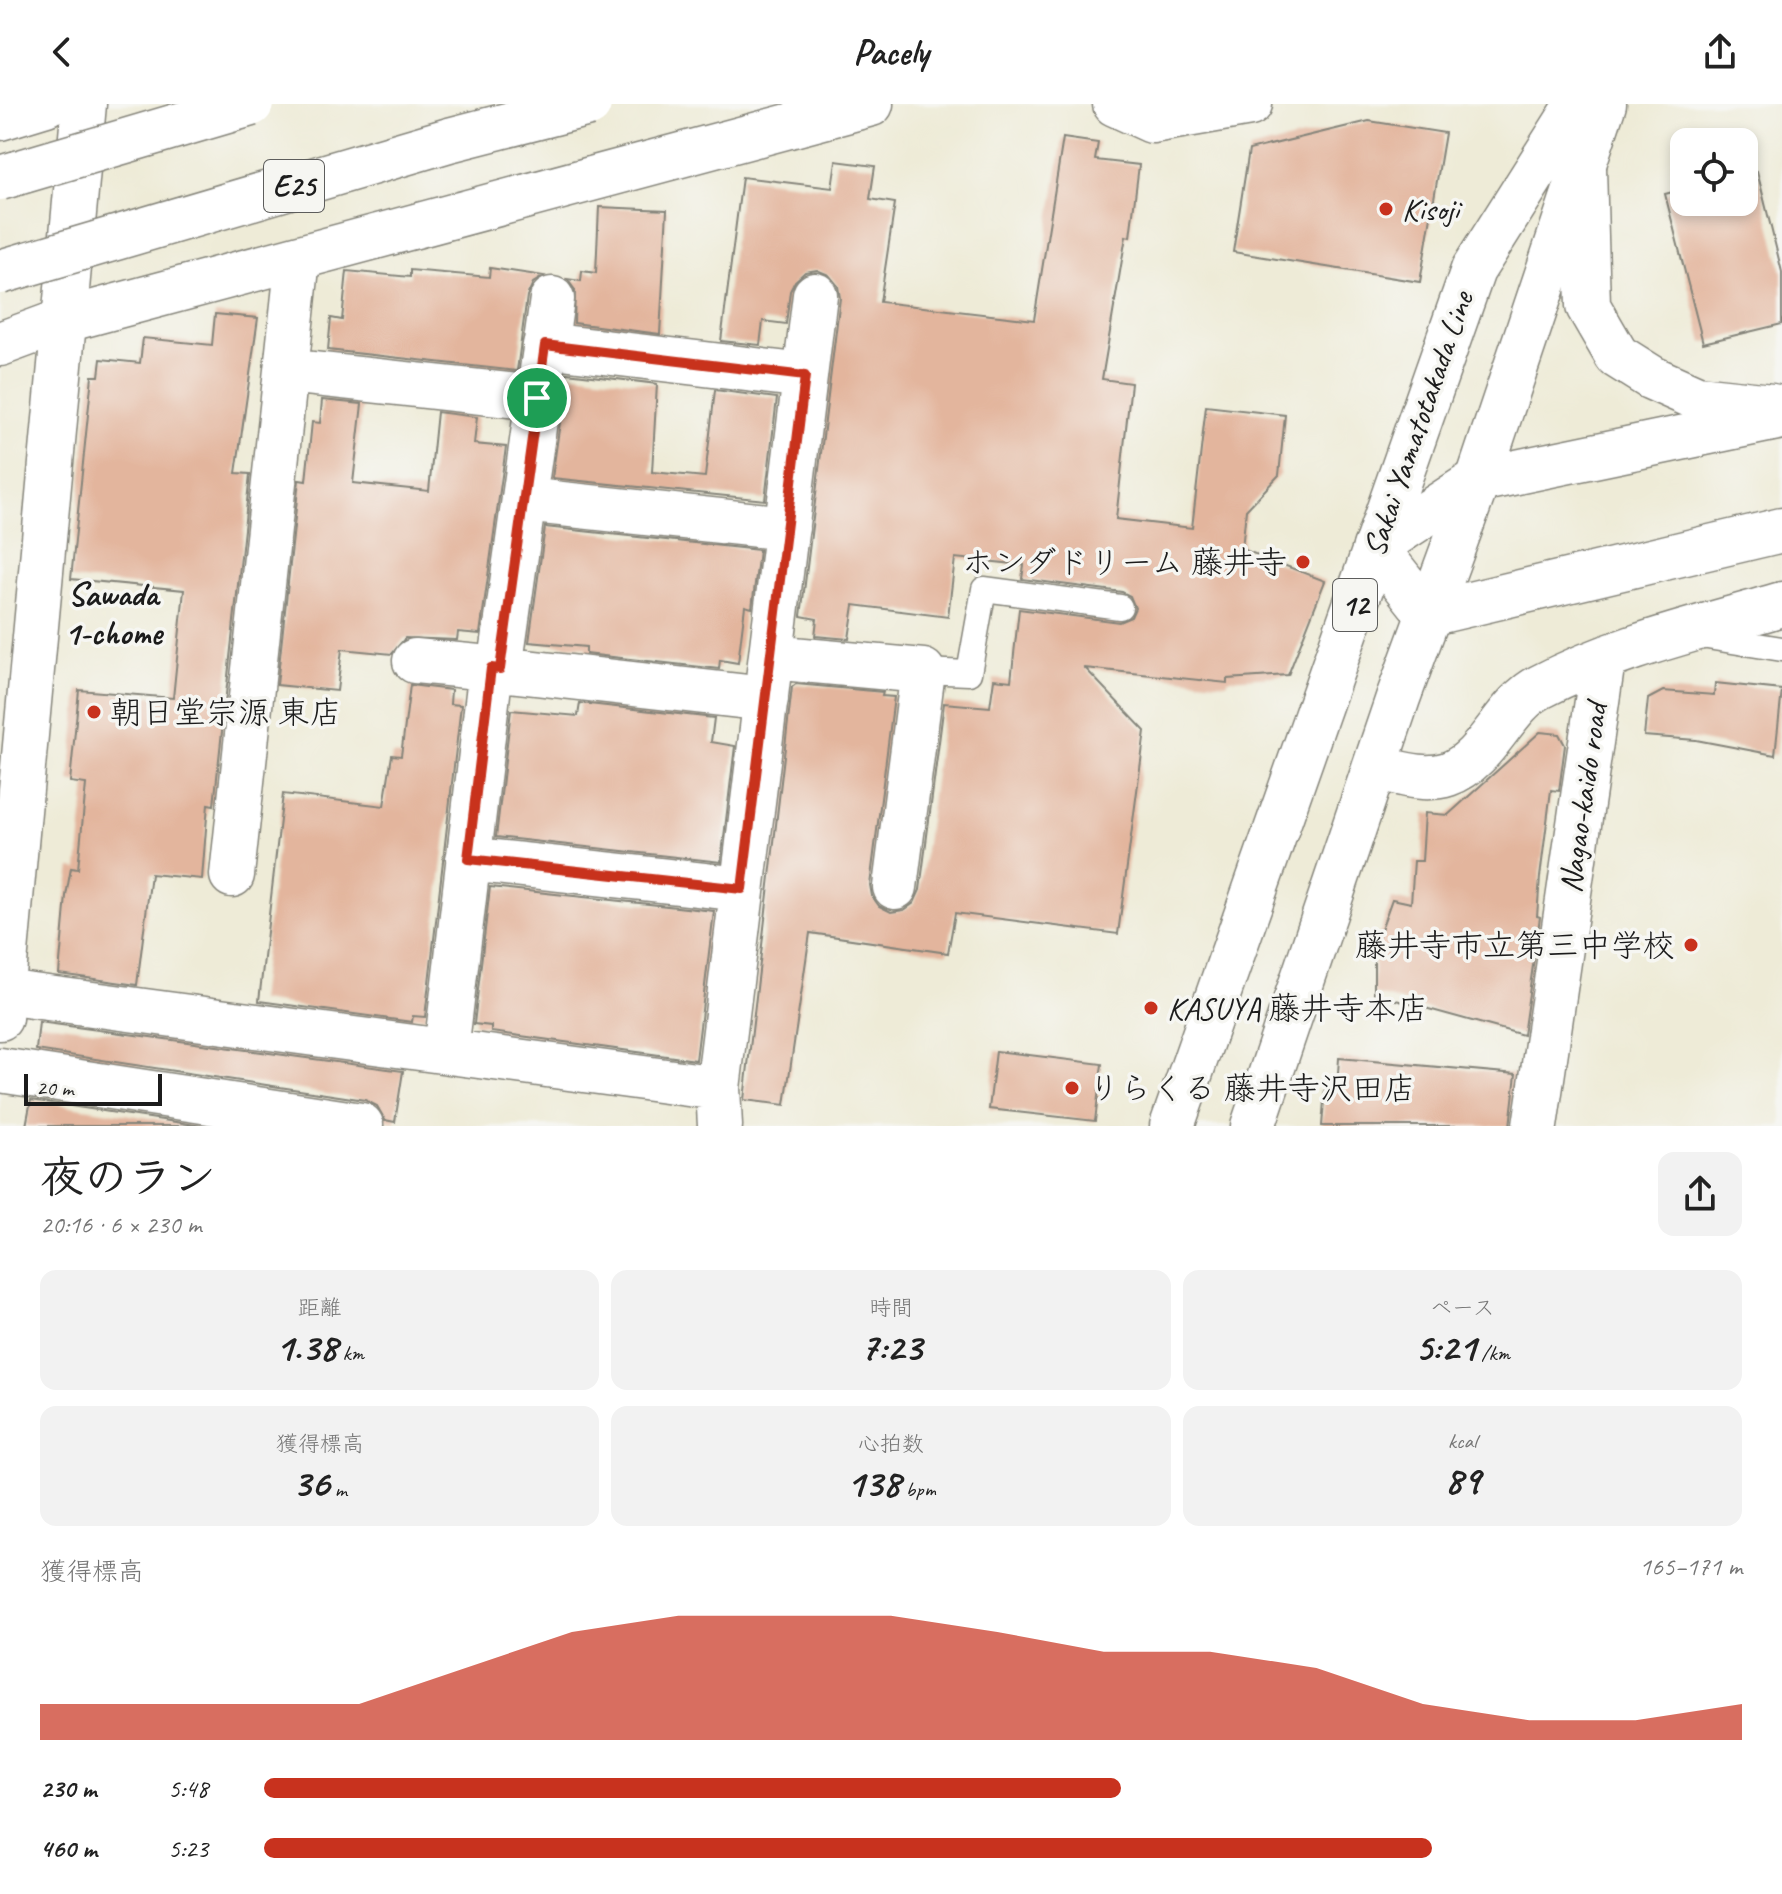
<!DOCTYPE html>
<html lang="ja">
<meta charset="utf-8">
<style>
body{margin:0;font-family:Caveat,"Klee One",sans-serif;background:#f2f2f2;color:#222;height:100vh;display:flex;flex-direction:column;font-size:30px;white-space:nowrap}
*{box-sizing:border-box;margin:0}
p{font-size:26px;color:#767676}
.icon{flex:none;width:44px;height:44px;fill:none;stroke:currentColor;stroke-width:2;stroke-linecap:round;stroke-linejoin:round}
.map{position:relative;height:1022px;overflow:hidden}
.panel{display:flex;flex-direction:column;background:#fff;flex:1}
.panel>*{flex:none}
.tools{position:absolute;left:1670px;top:24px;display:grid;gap:16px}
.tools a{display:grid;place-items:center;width:88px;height:88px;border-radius:16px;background:#fff;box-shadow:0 4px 12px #0003;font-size:40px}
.scale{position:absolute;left:24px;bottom:20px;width:138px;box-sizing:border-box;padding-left:8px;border:4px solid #1c1c1c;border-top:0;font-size:22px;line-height:28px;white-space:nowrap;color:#1c1c1c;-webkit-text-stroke:6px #f6f6f2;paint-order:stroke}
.pin{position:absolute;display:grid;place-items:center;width:68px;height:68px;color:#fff;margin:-34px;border:4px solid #fff;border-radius:50%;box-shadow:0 2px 8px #0007}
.round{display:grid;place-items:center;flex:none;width:84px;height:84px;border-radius:16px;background:#f2f2f2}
.overview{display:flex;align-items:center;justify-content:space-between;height:136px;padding:0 40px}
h1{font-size:44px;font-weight:600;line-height:60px}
.stats{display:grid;grid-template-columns:repeat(3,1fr);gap:12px;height:136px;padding:8px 40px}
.stats div{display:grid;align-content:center;border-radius:16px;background:#f2f2f2;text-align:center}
.stats b{font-size:40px;font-weight:600}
.stats small{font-size:22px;font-weight:400}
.stats p{font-size:22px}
.chart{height:224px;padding:16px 40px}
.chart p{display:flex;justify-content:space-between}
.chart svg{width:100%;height:144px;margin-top:8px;fill:#c8321e;opacity:.7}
ul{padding:0 40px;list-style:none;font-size:26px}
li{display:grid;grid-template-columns:128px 96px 1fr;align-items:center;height:60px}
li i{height:20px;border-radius:10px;background:#c8321e}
header{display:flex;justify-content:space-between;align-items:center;height:104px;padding:0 40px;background:#fff;font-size:36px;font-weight:600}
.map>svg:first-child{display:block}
.building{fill:#e3b59d}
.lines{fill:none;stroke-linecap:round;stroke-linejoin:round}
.service-casing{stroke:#85847a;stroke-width:27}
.minor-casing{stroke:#85847a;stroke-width:47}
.tertiary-casing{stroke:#85847a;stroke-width:47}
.primary-casing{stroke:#85847a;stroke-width:47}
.motorway-casing{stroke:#85847a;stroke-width:47}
.service{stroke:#fff;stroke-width:24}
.minor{stroke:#fff;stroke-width:44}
.tertiary{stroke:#fff;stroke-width:44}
.primary{stroke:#fff;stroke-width:44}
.motorway{stroke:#fff;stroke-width:44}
.motorway-bridge-casing{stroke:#85847a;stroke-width:47;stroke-linecap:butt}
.motorway-bridge{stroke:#fff;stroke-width:44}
.route-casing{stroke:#fff;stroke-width:16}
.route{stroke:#c8321e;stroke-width:10}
.poi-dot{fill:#c8321e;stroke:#f6f6f2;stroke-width:3}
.labels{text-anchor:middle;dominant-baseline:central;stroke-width:7;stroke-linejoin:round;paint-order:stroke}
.shield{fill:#f6f6f2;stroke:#5d5d5c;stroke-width:2}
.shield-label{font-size:30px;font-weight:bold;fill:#1c1c1c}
.poi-label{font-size:32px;fill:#1c1c1c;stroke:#f6f6f2;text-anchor:start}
.street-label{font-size:32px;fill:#1c1c1c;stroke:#f6f6f2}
.neighbourhood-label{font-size:34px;font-weight:bold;fill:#1c1c1c;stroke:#f6f6f2}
</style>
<header><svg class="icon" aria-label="back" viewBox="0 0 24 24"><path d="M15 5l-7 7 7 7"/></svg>Pacely<svg class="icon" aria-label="share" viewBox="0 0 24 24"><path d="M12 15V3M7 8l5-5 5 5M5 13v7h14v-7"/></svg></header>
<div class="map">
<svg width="1782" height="1022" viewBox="0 0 1782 1022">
<rect width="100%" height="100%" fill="#f6f6f2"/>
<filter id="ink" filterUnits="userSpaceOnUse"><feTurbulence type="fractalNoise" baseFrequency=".0125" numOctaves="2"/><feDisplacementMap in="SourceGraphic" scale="16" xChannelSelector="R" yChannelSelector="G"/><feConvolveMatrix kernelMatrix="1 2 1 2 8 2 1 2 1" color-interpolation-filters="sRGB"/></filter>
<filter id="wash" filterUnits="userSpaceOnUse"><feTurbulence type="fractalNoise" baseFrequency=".006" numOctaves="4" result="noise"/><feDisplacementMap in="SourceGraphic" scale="32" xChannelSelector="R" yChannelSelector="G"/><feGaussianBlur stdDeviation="1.8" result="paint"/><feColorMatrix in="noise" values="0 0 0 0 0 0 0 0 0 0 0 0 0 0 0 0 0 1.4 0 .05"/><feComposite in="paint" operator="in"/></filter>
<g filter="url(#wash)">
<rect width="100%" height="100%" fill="#eeebd7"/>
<g id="blocks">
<path class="building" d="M1369,17l76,12 -25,149 -187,-30 16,-102z
M1063,34l35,5 -3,17 44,5 -9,72 -4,-1 -24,143 29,4 -15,136 76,9 14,-122 79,9 -6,60 -33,35 -4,39 83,32 -37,94 -61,4v4l-142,-15 60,63 -27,203 -163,-21 -7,40 -138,-20 -25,172 -41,-5 48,-413 4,-3 87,8 -1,4 12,1 -24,188 2,11 7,10 12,6 13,-2 10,-7 6,-13 24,-187 46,4 4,-28 17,2 8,-72 100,13 12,-5 4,-9 -5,-12 -8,-4 -100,-13 2,-14 -69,-7 -7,59 -94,-12 -5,34 -34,-3 2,-17 -16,-3 39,-318 -2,-12 -9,-11 -12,-5 -12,2 -10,9 -5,10 -4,33 -23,-3 -3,24 -39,-4 21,-164 90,11 4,-27 39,5 -5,33 25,4 -15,99 154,18z
M1757,67l25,101v52l-79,19 -38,-149 19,-5v13h60v-27z
M599,103l68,3 -7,124 -86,-11 1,-33 -8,-11 14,2 1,-10 14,2z
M490,164l54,8 -11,7 -6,13 -10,75 -189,-21 3,-32 11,2 5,-49 63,6v-7l79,7z
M215,210l43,4 -22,155 14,1 -36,331 -6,-1 -6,75 -51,-5 -14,111 -78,-11 7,-78 5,-28 7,1 8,-85 -16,-2 9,-92 94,8 11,-108 -113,-11 21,-203h7l2,-17 39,4 3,-25 69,7z
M567,269l90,11 -5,88 53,5 10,-87 62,8 -12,102 -213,-22z
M322,296l40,4 -9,79 76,8 8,-79 40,5 -3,27 32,3 -26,187 -22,-2 -1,8 -52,-2 -13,16 -50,-5 -5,42 -60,-6 22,-205 7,1 6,-59 8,1z
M545,423l214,23 -7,58 -7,-2 -7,57 -18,-3 -1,9 -133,-15v-7l-57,-5z
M1715,579l67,7 -7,65 -79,-15 -52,-4 4,-37 15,-8 51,4z
M410,581l41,5 -1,14 11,1 -36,312 -12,-1 -1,6 -153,-21 24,-207 101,12 8,-51 9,1z
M580,599l134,15 -3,24 24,4 -14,116 -225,-25 15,-127 67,6z
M1540,628l19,2 6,11 -6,46 -8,-1 -11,87 -3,39 3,1 -17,118 -149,-41v-45l18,-50 19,4 3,-42h8l3,-48 23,2z
M490,783l224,24 -18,149 -205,-28v-6l-17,-2z
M39,918l364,49 -8,51 -10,-2 -8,-14 -12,-6 -329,-50z
M996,947l106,13 -7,57 -106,-12z
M1339,954l177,16 -6,52h-188l3,-38 12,1z
M31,996l171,26h-176z"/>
</g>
</g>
<g filter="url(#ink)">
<use href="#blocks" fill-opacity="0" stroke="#85847a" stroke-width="2"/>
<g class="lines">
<g class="service-casing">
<path id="service" d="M1701,532l81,13
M923,567l46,2 15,-84 136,18"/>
</g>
<g class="minor-casing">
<path id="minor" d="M1115,0l37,17 98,-17
M0,14l46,-14
M552,195l-52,370 266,30
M0,240l65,-24 806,-216
M545,241l260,31
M286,267l251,27
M524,396l263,28
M771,553l152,14 -28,216
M415,557l85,8
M1377,664c23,5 47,14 71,6 40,-14 56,-69 92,-87 76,-40 161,-59 242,-83
M468,755l274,30
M232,771l66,-617
M3,888l715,96 97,-793
M446,947l45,-383
M0,966l361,55
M718,984l2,38
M1535,1022l68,-466"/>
</g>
<g class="tertiary-casing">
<path id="tertiary" d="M0,914l84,-914"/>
</g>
<g class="primary-casing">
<path id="primary" d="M1172,1022l301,-856 105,-166
M1253,1022l145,-428 80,-218 126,-376"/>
</g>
<g class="motorway-casing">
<path id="motorway" d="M1584,64l4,138 29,50 35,22 45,20 75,8
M1782,313l-304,63 -103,67 53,67 354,-84"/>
</g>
<use href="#service" class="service"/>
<use href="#minor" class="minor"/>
<use href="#tertiary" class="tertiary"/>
<use href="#primary" class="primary"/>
<use href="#motorway" class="motorway"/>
<g class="motorway-bridge-casing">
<path id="motorway-bridge" d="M0,74l251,-74
M0,168l449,-132 140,-36"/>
</g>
<use href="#motorway-bridge" class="motorway-bridge"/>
</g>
</g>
<g class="lines" filter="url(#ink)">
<g class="route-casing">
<path id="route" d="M545,241l260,31 -63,513 -274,-30 23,-191 9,1z"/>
</g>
<use href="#route" class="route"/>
</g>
<g class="poi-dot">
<circle cx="1386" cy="105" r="8"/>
<circle cx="1303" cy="458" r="8"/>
<circle cx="94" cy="608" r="8"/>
<circle cx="1691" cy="841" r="8"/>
<circle cx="1151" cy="904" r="8"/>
<circle cx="1072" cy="984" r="8"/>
</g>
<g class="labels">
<g class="shield">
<rect x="264" y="56" width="60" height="52" rx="6"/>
<rect x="1333" y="475" width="44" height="52" rx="6"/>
</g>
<g class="shield-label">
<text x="294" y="82">E25</text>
<text x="1355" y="501">12</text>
</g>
<g class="poi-label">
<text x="1402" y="105">Kisoji</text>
<text x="1287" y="458" text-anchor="end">ホンダドリーム 藤井寺</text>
<text x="110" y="608">朝日堂宗源 東店</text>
<text x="1675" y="841" text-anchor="end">藤井寺市立第三中学校</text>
<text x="1167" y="904">KASUYA 藤井寺本店</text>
<text x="1088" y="984">りらくる 藤井寺沢田店</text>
</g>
<g class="street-label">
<text transform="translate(1418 320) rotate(-71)">Sakai Yamatotakada Line</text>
<text transform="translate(1583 694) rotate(-82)">Nagao-kaido road</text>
</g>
<g class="neighbourhood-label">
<text x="113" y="489">Sawada<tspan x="113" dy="39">1-chome</tspan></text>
</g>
</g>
</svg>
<div class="tools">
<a><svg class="icon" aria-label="locate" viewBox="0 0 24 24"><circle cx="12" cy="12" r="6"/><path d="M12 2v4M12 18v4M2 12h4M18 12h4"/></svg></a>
</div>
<div class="scale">20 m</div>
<div class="pin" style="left:537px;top:294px;background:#1e9e55"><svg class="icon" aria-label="arrive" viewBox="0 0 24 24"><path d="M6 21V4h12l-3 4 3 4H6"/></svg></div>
</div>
<section class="panel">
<div class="overview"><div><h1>夜のラン</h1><p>20:16 · 6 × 230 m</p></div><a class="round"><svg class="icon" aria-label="share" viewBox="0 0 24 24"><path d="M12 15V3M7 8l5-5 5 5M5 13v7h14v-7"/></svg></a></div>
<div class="stats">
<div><p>距離</p><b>1.38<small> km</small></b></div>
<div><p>時間</p><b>7:23</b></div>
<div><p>ペース</p><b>5:21<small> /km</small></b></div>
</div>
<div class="stats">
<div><p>獲得標高</p><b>36<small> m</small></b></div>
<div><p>心拍数</p><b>138<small> bpm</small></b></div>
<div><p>kcal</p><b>89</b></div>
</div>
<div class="chart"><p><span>獲得標高</span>165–171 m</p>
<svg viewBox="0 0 160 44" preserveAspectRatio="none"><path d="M0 44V33L10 33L20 33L30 33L40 22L50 11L60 6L70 6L80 6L90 11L100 17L110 17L120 22L130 33L140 38L150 38L160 33V44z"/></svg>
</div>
<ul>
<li><b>230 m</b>5:48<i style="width:58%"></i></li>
<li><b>460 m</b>5:23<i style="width:79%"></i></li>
</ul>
</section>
